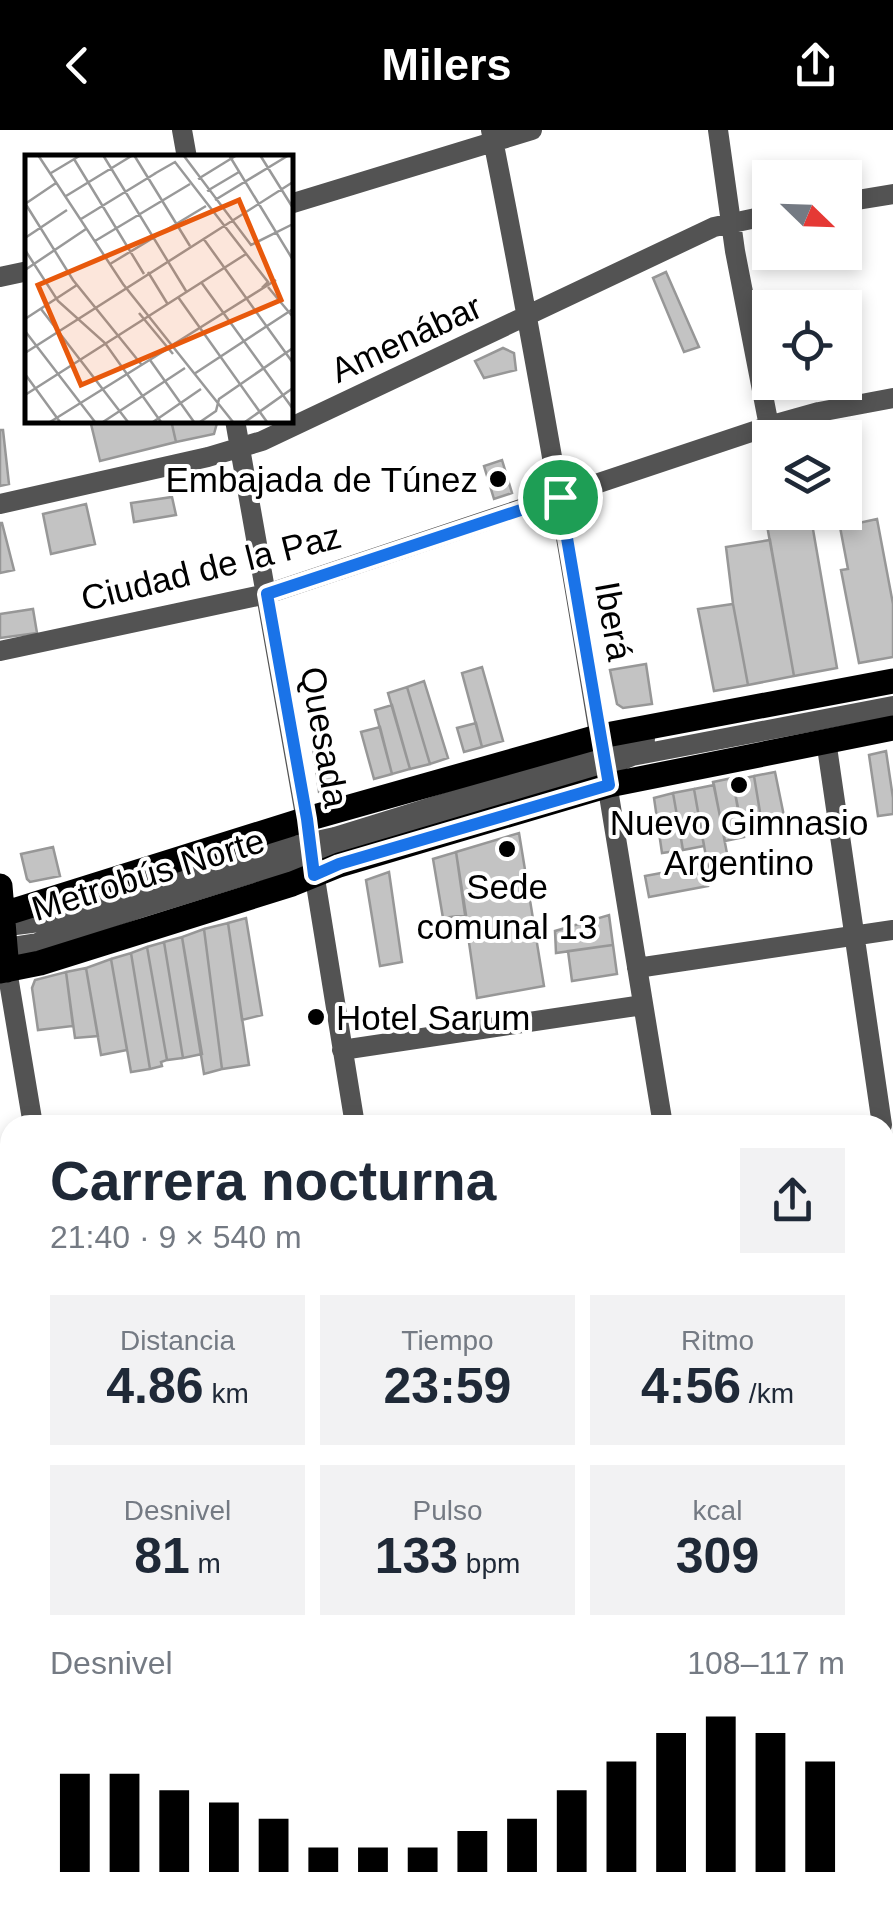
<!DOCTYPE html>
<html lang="es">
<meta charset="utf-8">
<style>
body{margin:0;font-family:Arial,sans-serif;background:#f2f2f3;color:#1f2937;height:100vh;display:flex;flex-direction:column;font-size:38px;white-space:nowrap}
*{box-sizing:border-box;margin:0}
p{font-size:32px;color:#747a83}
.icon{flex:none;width:55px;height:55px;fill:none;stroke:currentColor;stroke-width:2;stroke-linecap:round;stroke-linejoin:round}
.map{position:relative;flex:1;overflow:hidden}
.details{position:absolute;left:0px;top:985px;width:895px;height:812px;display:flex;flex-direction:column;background:#fff;border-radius:30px 30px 0 0;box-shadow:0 5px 15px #0003}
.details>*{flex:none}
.needle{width:65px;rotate:113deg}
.fabs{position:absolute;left:752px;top:30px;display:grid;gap:20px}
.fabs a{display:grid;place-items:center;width:110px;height:110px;border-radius:0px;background:#fff;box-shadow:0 5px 15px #0003;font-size:50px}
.pin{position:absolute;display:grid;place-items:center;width:85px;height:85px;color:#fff;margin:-42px;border:5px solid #fff;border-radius:50%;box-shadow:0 2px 10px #0007}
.round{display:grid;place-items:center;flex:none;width:105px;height:105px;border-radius:0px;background:#f2f2f3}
.headline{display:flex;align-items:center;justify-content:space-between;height:170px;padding:0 50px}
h1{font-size:55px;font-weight:700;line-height:75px}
.figures{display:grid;grid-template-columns:repeat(3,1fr);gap:15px;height:170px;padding:10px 50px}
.figures div{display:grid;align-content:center;border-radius:0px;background:#f2f2f3;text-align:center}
.figures b{font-size:50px;font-weight:700}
.figures small{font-size:28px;font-weight:400}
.figures p{font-size:28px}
.chart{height:280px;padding:20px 50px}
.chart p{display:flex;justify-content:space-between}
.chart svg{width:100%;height:180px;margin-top:10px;stroke:#000;stroke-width:6}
header{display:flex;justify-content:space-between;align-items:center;height:130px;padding:0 50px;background:#000;color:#fff;font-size:45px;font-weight:700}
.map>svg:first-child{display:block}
.building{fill:#c3c3c3;stroke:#979797;stroke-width:2.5}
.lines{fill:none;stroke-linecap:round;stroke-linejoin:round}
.minor{stroke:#535353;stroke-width:20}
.major{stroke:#000;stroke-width:25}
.rail{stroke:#000;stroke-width:5;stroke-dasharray:15 5 2.5 5;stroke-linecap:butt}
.route-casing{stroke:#fff;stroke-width:20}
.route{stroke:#1a73e8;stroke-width:12}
.poi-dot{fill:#000;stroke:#fff;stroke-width:4}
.labels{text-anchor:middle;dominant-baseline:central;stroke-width:8;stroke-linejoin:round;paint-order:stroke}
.street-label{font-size:35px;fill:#000;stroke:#fff}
.poi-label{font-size:35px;fill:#000;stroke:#fff}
.inset-road{fill:none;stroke:#999;stroke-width:2.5}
.view{fill:#e8590c;fill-opacity:0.15;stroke:#e8590c;stroke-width:5}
.inset-edge{fill:none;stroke:#000;stroke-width:5}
</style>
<header><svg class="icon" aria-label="back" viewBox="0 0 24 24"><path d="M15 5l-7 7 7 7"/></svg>Milers<svg class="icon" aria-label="share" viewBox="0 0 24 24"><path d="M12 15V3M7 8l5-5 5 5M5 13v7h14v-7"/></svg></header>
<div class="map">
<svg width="893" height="1796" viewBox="0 0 893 1796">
<rect width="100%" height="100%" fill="#fff"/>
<path class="building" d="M666,142l33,75 -15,5 -31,-74z
M503,218l11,5 2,17 -32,8 -9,-17z
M90,290h81l5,22 -76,19z
M171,290h45l1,3 -3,11 -38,8z
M0,300h3l6,54 -9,2z
M502,330l10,33 -18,6 -10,-33z
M172,367l4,18 -42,7 -3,-19z
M86,374l9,40 -44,10 -8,-40z
M771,382h39l27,156 -43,8 -29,-162z
M877,389l16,85v53l-34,6 -18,-93 7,-1 -8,-42z
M0,393h2l12,47 -14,3z
M770,410l24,136 -46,9 -15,-81 -7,-57z
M733,474l15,81 -34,6 -16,-82z
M33,479l4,24 -37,5v-24z
M646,534l6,40 -29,4 -6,-4 -7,-34z
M482,537l21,74 -21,6 -20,-74z
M424,551l24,77 -18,6 -23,-77z
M407,557l23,77 -20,5 -22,-76z
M392,575l18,64 -18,5 -17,-64z
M476,593l6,24 -18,5 -7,-24z
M380,597l12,47 -18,5 -13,-47z
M325,615l13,45 -10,5 -9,-3 -6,-45z
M886,621l7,47v16l-15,2 -9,-61z
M775,642l11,54 -23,4 -9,-54z
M754,646l9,54 -21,3 -9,-52z
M732,648l12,59 -19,4 -12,-59z
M714,655l15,79 -21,4 -14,-79z
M694,659l10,57 -21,4 -10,-57z
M673,663l10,57 -21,3 -8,-55z
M519,703l25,153 -67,12 -21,-146z
M53,717l7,29 -30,6 -3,-3 -6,-25z
M456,722l10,63 -23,3 -10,-59z
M704,735l4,21 -59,11 -4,-21z
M389,742l13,90 -22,4 -14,-86z
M609,785l4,30 -57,8 -1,-22z
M246,788l16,97 -20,5 -14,-97z
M228,793l21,142 -27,4 -18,-140z
M204,799l18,140 -18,5 -22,-137z
M182,807l20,117 -19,4 -19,-116z
M164,812l19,116 -16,2 -20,-113z
M613,815l4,29 -45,7 -4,-30z
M147,817l20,113 -6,2 1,4 -12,3 -19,-116z
M131,823l19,116 -19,3 -20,-113z
M111,829l16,91 -26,5 -15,-87z
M86,838l12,68 -23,2 -9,-66z
M66,842l7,54 -35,4 -6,-42 3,-8z"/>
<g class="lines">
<path class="minor" d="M182,0l5,28
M491,0c66,330 117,663 172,995
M718,0l17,121 34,175
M845,72l48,-8
M290,74l242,-74
M0,147l28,-6
M235,290l73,412
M0,374l208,-47 54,-16 452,-214 56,-12
M0,521l267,-57 502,-168 50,-14 74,-14
M826,610l56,385
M312,730l43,265
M0,797l47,-6 25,-7 115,-38 98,-28 50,-11 168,-52 129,-43 13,-3
M0,819l37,-6 100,-34 119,-37 81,-20 240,-73 55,-23 261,-50
M637,838l256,-38
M7,840l26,155
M342,920l301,-45
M885,1017l8,56
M0,1099l10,-2
M885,1248l8,-1
M0,1330l10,-2
M885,1545l8,-3
M0,1559l10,-2
M885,1633l8,-3
M166,1788l1,8
M786,1788l1,8
M0,1789l10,-2
M486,1796v-8"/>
<path class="major" d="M0,756l7,84
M0,785l307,-96 294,-83 292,-55
M0,841l40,-8 252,-79 47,-19 270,-80 284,-57"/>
<path class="rail" d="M885,1595l8,-2
M271,1796l22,-8
M297,1796l22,-8"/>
</g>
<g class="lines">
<g class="route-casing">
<path id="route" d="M560,367l49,288 -270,79 -25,11 -7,-56 -40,-225z"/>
</g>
<use href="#route" class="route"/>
</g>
<g class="poi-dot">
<circle cx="498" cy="349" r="10"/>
<circle cx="739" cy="655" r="10"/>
<circle cx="507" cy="719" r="10"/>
<circle cx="316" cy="887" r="10"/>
</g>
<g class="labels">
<g class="street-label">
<text transform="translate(406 208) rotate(-25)">Amenábar</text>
<text transform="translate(211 437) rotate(-14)">Ciudad de la Paz</text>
<text transform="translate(614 491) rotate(80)">Iberá</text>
<text transform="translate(325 607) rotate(80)">Quesada</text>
<text transform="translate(148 744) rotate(-17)">Metrobús Norte</text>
</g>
<g class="poi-label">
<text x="478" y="349" text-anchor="end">Embajada de Túnez</text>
<text x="739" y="692">Nuevo Gimnasio<tspan x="739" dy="40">Argentino</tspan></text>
<text x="507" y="756">Sede<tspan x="507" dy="40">comunal 13</tspan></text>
<text x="336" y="887" text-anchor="start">Hotel Sarum</text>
</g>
</g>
<g transform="translate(25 25)">
<rect width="268" height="268" fill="#fff"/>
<path class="inset-road" d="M13,0l85,129 110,138M78,0l83,136M109,0l56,91M204,0l64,105M235,0l33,53M159,1l67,89 42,-21M49,4l70,115M26,18l30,-18M129,19l21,-12 93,120 -6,6M173,24l39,-24M182,36l32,-19M41,41l67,-41M190,45l74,-45M0,48l48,77 68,84M0,49l31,-21M56,64l75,-46M0,83l42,-28M178,83l90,125M70,86l95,-57M0,95l33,51 47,42 56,79M85,109l96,-58M0,115l61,-41M123,117l19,31M176,127l92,127M243,132l25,30M153,142l89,125M16,154l87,113M114,158l34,41M0,164l52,-34M0,176l70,91M149,189l102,-64M0,198l268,-171M125,205l44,62M0,219l35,48M169,219l99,-65M0,240l221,-141M25,267l122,-76M78,267l82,-54M128,267l48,-33M175,267l16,-11 3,-12 74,-51M220,267l48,-34"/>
<path class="view" d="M214,45l42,100 -200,85 -43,-100z"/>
<rect width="268" height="268" class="inset-edge"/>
</g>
</svg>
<div class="fabs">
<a><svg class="needle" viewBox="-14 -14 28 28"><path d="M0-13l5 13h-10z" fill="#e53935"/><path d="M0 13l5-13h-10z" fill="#747a83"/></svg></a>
<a><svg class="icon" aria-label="locate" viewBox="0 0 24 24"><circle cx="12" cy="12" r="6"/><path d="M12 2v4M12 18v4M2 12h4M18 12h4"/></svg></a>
<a><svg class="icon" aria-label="layers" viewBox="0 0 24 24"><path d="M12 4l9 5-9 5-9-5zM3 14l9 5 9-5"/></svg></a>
</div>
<div class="pin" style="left:560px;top:367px;background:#1e9e55"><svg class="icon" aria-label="arrive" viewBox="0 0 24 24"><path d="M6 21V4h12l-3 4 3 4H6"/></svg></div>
<section class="details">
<div class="headline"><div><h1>Carrera nocturna</h1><p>21:40 · 9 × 540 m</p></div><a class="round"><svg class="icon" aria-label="share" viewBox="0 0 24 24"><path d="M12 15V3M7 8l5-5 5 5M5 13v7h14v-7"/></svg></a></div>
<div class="figures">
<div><p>Distancia</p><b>4.86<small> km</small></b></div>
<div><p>Tiempo</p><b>23:59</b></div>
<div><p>Ritmo</p><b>4:56<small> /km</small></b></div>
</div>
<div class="figures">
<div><p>Desnivel</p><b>81<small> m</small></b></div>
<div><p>Pulso</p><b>133<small> bpm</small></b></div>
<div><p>kcal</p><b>309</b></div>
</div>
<div class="chart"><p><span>Desnivel</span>108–117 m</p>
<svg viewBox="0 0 160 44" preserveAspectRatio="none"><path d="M5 44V20M15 44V20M25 44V24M35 44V27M45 44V31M55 44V38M65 44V38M75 44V38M85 44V34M95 44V31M105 44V24M115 44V17M125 44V10M135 44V6M145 44V10M155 44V17"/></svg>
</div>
</section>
</div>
